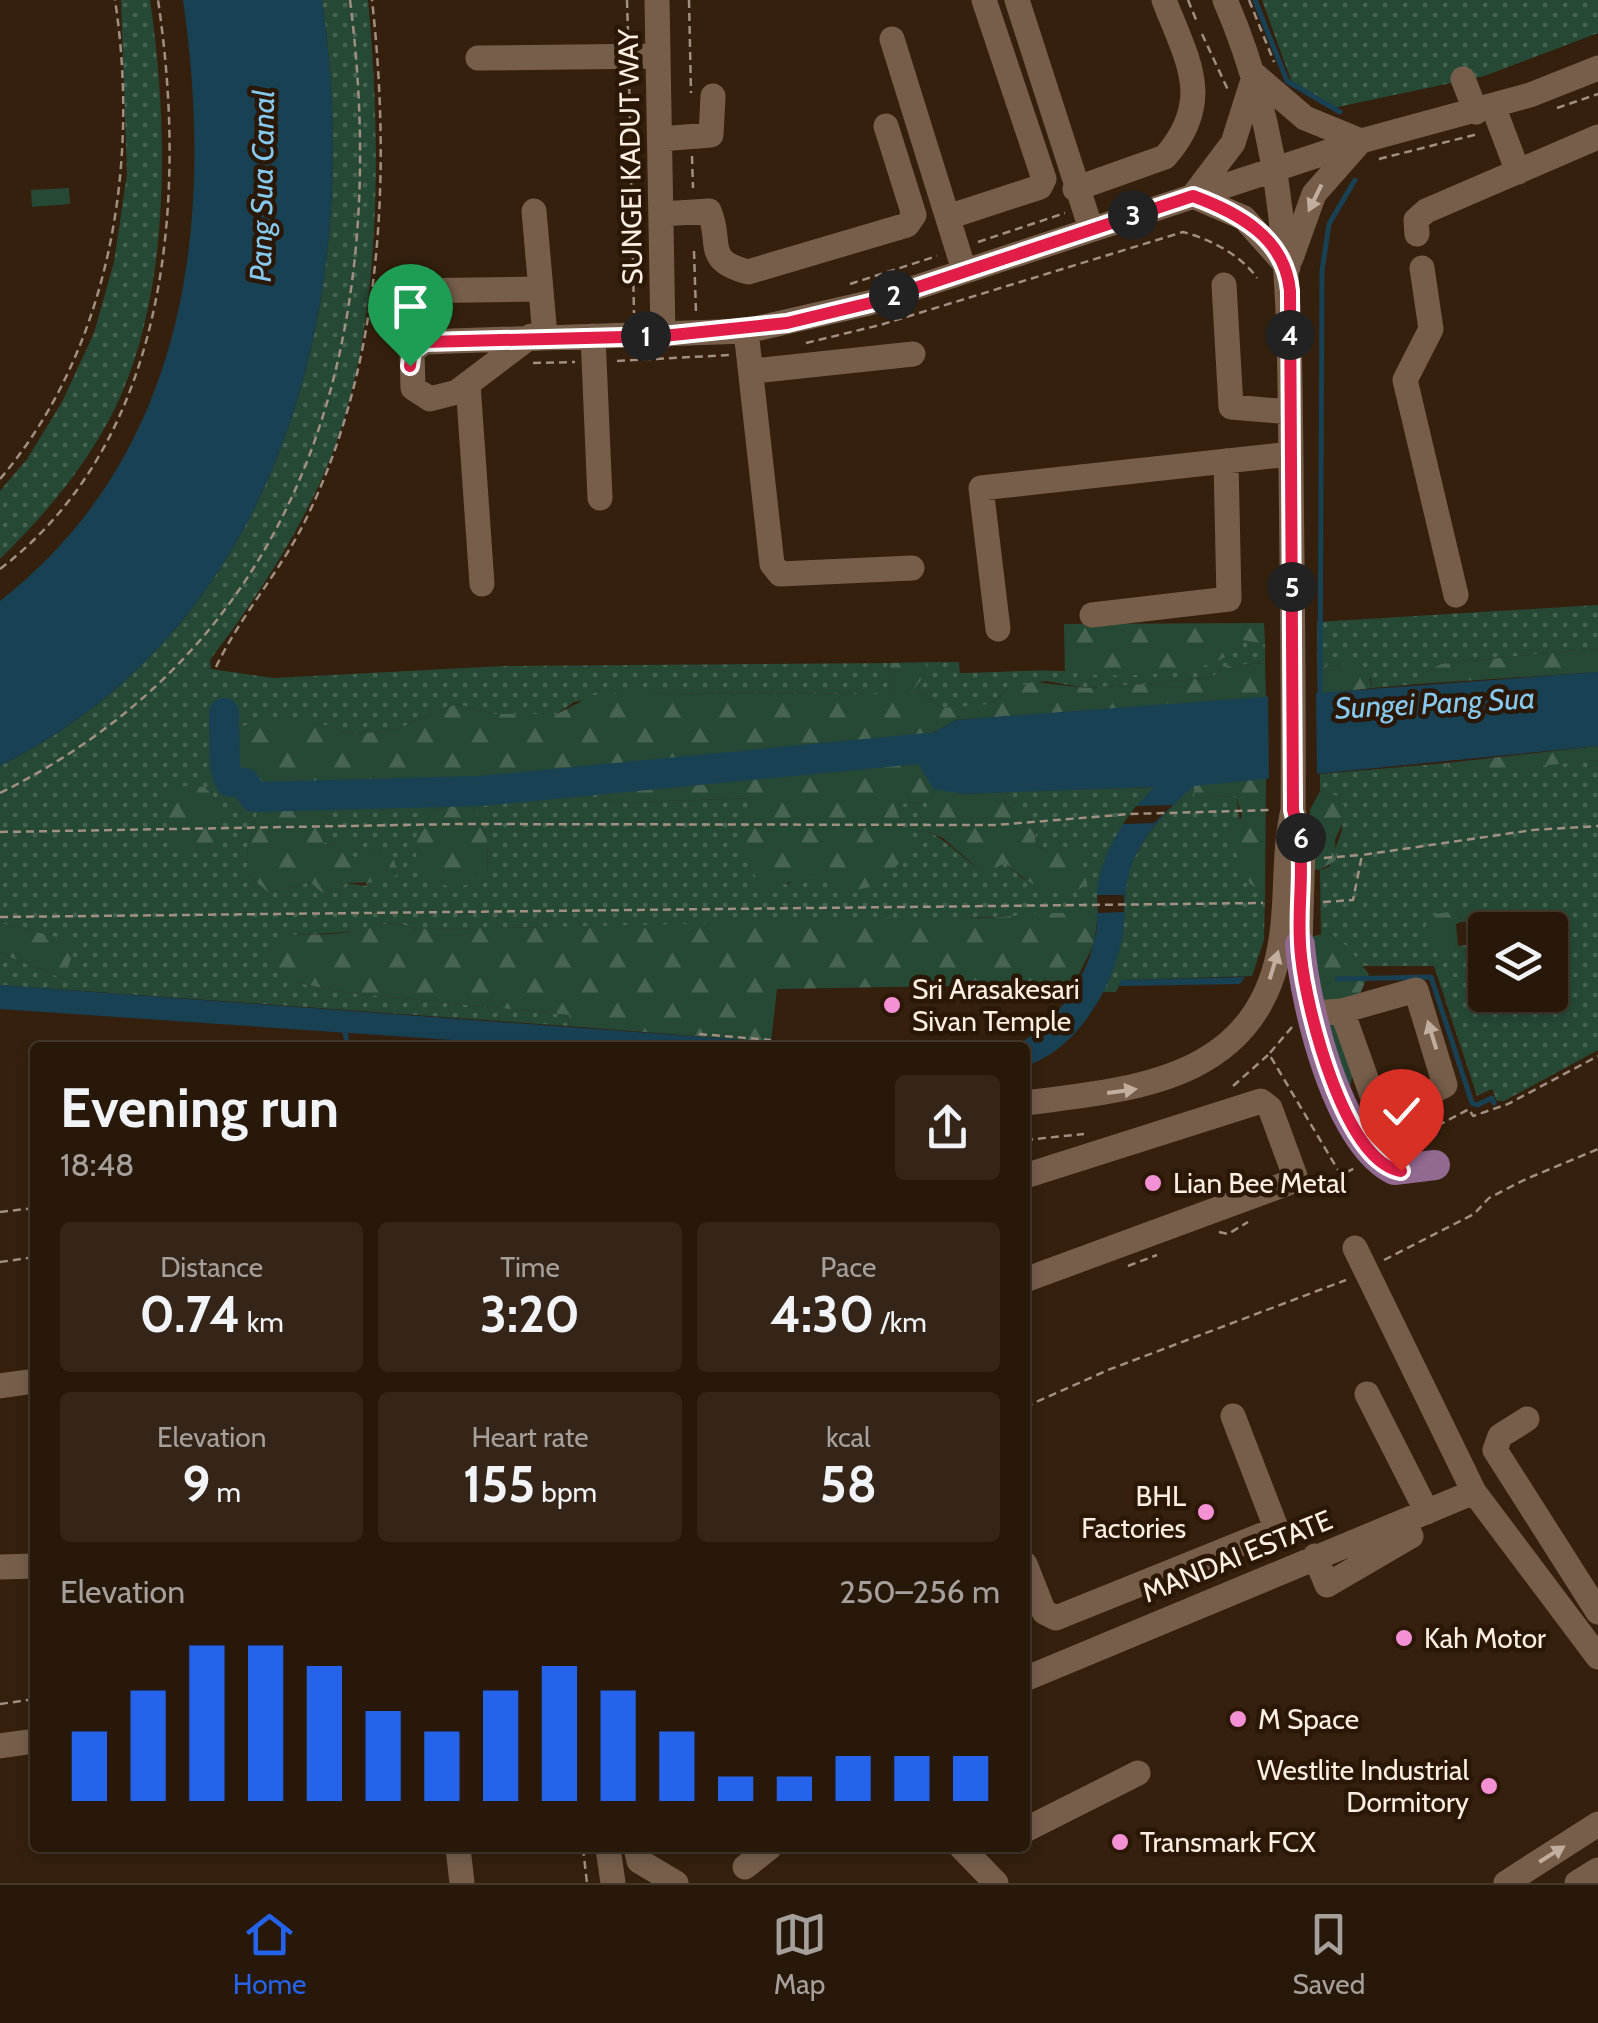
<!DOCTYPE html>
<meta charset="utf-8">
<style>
body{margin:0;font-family:Cabin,sans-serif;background:#342518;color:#f1f3f6;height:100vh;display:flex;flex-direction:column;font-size:38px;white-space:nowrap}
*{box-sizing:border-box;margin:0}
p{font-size:32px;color:#a5a09c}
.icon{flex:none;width:55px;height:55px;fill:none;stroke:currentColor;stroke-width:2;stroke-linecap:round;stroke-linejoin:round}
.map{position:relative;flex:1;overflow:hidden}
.panel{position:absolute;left:30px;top:1042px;width:1000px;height:810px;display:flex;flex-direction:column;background:#28180a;border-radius:10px;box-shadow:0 5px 15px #0003,0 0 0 2px #44372b}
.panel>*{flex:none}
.controls{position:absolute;left:1468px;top:912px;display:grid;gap:20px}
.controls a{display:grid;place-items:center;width:100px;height:100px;border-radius:10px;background:#28180a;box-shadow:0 5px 15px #0003,0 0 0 2px #44372b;font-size:50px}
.pin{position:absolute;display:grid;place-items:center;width:85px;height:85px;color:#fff;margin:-102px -42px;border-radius:50% 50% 50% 0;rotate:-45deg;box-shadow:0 0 10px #0007}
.pin .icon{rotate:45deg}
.km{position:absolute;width:50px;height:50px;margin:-25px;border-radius:50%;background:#222;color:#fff;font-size:28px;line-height:50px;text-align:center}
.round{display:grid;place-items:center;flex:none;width:105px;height:105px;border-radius:10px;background:#342518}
.headline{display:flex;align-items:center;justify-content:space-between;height:170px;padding:0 30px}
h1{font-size:55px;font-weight:800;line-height:75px}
.figures{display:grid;grid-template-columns:repeat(3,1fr);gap:15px;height:170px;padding:10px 30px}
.figures div{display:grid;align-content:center;border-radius:10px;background:#342518;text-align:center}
.figures b{font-size:50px;font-weight:800}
.figures small{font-size:28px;font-weight:400}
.figures p{font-size:28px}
.chart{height:280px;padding:20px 30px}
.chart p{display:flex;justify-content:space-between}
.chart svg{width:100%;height:180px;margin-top:10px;stroke:#2563eb;stroke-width:6}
.dock{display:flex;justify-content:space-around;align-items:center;height:140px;border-top:2px solid #44372b;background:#28180a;font-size:28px;color:#a5a09c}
.dock a{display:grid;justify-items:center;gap:5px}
.dock .current{color:#2563eb}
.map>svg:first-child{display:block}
.grass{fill:url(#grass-dots);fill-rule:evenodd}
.forest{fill:url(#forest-firs)}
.pitch{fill:#264936}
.water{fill:#194154}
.pier{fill:#35200e}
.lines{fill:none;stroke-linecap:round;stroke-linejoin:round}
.stream{stroke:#194154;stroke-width:5}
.river{stroke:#194154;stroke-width:30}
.path{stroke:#a18f81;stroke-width:2.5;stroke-dasharray:8 5;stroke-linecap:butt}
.minor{stroke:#775e4b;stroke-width:25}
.major{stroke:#916991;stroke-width:30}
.oneway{fill:#c1ae9f}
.route-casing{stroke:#fff;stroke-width:20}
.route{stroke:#e11d48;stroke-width:12}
.poi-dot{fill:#f491d4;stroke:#2b1705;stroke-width:4}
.labels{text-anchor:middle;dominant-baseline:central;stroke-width:9;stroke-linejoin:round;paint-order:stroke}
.street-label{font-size:28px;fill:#feefe4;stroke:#2b1705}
.poi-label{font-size:28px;fill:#feefe4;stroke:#2b1705;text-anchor:start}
.water-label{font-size:30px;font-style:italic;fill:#85c9ee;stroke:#2b1705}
</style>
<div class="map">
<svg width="1598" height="1883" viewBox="0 0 1598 1883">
<defs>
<pattern id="grass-dots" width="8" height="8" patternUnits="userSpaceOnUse" patternTransform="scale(2.5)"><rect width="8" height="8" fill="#264936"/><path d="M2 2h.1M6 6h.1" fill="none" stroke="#476453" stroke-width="1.8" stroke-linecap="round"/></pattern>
<pattern id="forest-firs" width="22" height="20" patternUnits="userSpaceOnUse" patternTransform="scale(2.5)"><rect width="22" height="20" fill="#264936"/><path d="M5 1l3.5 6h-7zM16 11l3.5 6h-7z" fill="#476453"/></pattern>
</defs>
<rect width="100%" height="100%" fill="#35200e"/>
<path class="grass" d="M121,0h29c18,122 21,278 -28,393 -28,64 -73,118 -122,166v-68l27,-32 35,-57 32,-69 20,-71 13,-88z
M322,0h46c13,138 15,321 -35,452 -30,76 -74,143 -123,208l1,9 63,9 229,-12 388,-3 -2,9 6,13 -7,9 -265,-1 -49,9 -17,12h-63l-38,-10 -58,25 -41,5 -40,-11 -58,59 4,9 -16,60 2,25 20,17 41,-11 25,11 11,-10 21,3 -8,-26 -24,-15 -12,-1 4,-31 -5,-12 59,-1 20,-12 47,-10 25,4 22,15h74l12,-9h16l15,15 140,-5 -3,13 38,74c23,-18 35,-8 58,6l49,-87 34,-2 -2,29c23,10 37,28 58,42l21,-10 17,15 24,10 2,-36 -13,-8 1,-18 -9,-13 -15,-2 -13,-19 157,-5c-35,34 -61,76 -58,126l-306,11 -375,5c-31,-11 -37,-3 -65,2 -22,3 -45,3 -67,4l9,47 48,10 227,23 -1,11 -568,-41v-32l64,26 -1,-40 -63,-16v-157c285,-143 365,-472 322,-766zM454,804l19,3 14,31 1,35 -59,-63z
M1262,0h336v33l-114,43 -151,32 -42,-28z
M1598,605v43l-157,16 -18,9 -5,11 -46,4 -1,-9 -29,-10 -16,2 -1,-12h-8v-37z
M1242,640l23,4v19l-38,3 -15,11 -54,6 -71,5 -41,-7 -38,8 -18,15 -22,5 -26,-1 -19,-14 -13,-2 16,-18v-12h33l1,11c34,0 69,-4 103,-2 58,3 134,13 179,-31z
M1598,760v290l-94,51h-7l-5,-12 -15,7 -43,-130h-71l-33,-33 -9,2 -1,-65 9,-3 13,-37 -2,-33 -20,-6v-17l127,-11 3,9zM1456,911l5,11 27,-2 1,10h10l-1,-10 22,-2 2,12h6l-1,-13 22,-2 1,80h-65v-52l-27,3 -5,5z
M1194,785v13l42,-2 14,88 15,9 -1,47 -12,36 -130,4 -6,12h-15c18,-36 18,-58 23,-97 6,-48 37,-80 70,-110z"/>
<path class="forest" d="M1264,623l1,21 -23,-4c-5,5 -11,13 -17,17 -31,20 -125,22 -160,14l-1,-47z
M1598,648v24l-180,12 5,-11 18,-9z
M1317,659h8l1,12 16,-2 2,-7 13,-3 11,12 4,17 -54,6z
M926,662v12l-15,18 12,2 19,14 48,-4 18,-15 25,-7 54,6 71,-5 54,-6 15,-11 38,-3 1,35 -310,22 -34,19 -32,5 24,12 50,38 35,-2 12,18 16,3 9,13 -1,18 13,8 8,-9 23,10 8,30c-25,25 -59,0 -82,-20l-21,11 -41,-36 -17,-7 1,-29 -33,2 17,45 -31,36 -35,7c-41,-27 -37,-13 -79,-2 -38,-47 -21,-41 -15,-92l-139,5 -15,-15h-16c-23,18 -61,21 -88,7 -16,-7 -24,-16 -42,-17 -28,-1 -51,19 -74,22 -17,3 -37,1 -55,1l5,12 -4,31 12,1 3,-10 11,-1 1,19 9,7 14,-8 21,8 4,13 -9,9 -43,1 -11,10 -11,1 -14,-12 -41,11 -21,-18 -1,-24 16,-60 -4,-9 -19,-8 -5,-29 6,-18 16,-6 60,2 40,11 41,-5 58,-25 38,10h63l36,-19 30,-2 265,1 7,-9 -6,-13 2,-9z
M1598,746v14l-129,13 -19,-1 -3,-9z
M1266,778l-1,115 -15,-9 -20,-44 12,-24 -6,-20 -42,2v-13z
M185,786l19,1 16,15 -1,44c-24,17 -50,3 -53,-27 0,-7 5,-18 6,-25z
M1320,791l20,6 7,16 -12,27 1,20 -16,10 -11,-1 1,-59z
M454,804l19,3 14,31 1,35c-21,16 -34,16 -59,8l-13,-22 1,-41 12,-8z
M1456,911l5,11 -5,2 2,22 -5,5 -20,-2 -9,-14 3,-14 9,-7z
M1037,913h61l-4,31 -24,48 -65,-7 -228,4 -6,53 -203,-16 1,-11 -227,-23 -48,-10 -19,-18 -4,-13 14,-16c22,-1 49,1 71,-5 24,-6 36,-10 61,-1 148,-2 296,-5 445,-11 59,-2 117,4 175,-5z
M0,923l64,16 10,11 -10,29 -64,-26z
M1330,933l17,13 22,28 -21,45 6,51 -4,16h-7l-35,-149z"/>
<path class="pitch" d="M69,188l1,16 -38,3 -1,-17z"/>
<path class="water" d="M183,0h139c43,294 -37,623 -322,766v-165c188,-147 215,-379 183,-601z
M1598,672v74l-404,40c-27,24 -48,44 -62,78 -9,24 -6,45 -9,69 -8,52 -46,118 -98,133v-18l-13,-1c41,-18 77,-70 84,-114 3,-18 -1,-36 3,-54 8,-36 30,-66 55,-92l-190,7 -31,-5 -19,-33 -25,-2v-10l33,-5 34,-19z
M1245,977l-5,7 -121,2 2,-6z
M0,985l771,57 10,1 -1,4h-225l-555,-38z"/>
<path class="pier" d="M1316,689l1,90 -48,4 -1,-90z
M1173,805l-19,18 -31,1 13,-18z
M1097,895h27v17l-26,1z"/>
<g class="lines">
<path class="stream" d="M1255,0l32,81 53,31
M1320,699l2,-428 7,-47 26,-44
M1337,979l94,-2 41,126 5,2 15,-7 2,5
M344,1026l4,22"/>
<path class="river" d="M224,713l1,54 5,15 15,1 9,14 226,-6 448,-43"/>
<path class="path" d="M627,0l1,33
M689,0l2,93
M1188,0l9,22
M1249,0l25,62
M1202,34l26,56
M629,76l5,237
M1557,108l41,-14
M692,156l1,32
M1379,159l99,-25
M978,242l87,-29
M694,251l2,62
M850,284l87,-28
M371,320l14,1 14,11
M806,343l74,-18 303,-93c27,7 58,23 74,46
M617,361l112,-6
M533,363l42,-1
M0,479c110,-129 140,-314 115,-479
M0,569c171,-130 187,-374 158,-569
M216,667c25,-53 66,-97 91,-150 76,-157 84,-345 65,-517
M0,793c313,-156 391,-469 350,-793
M0,832l459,-8 537,1 134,-11 141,-4
M1324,858l36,-3
M1323,902l30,-2 9,-45 171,-25 65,-4
M0,917l1263,-14
M1292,1027l-23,27 72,121 14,-7
M699,1034l72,6
M1233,1086l35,-31
M1025,1140l59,-6
M1403,1144l66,-35 4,7 35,-12 90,-48
M1312,1189l29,-14
M0,1212l35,-4
M1219,1232l9,2 20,-12
M1384,1260l90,-46 15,-16 37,-19 72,-30
M0,1262l35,-5
M1128,1266l29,-11
M1025,1407l83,-37 238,-90
M0,1704l35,-5
M583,1848l4,35"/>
<path class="minor" d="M657,0l6,336
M1017,0l74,229
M892,39l72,231
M478,58l180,-2
M1255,75l50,43 56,23
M1463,79l13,33
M1493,106l25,66
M660,139l51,-4 2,-39
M1075,189l90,-32c50,-57 22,-97 -1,-157
M1193,196l40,-53 20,-63
M1193,196l51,22 44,49
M534,211l11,125
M661,214l48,-3c14,31 -7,49 39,61l159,-47 7,-10 -28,-89
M948,217l92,-30 4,-8 -60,-179
M1417,234l-1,-14 10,-9 172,-74
M1291,258l23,-64 44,-50
M1422,268l9,61 -26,51 51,215
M1224,285l7,122 59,5
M403,291l138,-2
M746,331l26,233 8,10 132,-6
M531,336l-74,56 -27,7 -17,-11 -1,-37 13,-9 321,-11 123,-28 492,-162 169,-46 68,-27
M593,336l7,162
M754,371l159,-17
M468,384l14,200
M1092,615l137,-16 -3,-138
M998,629l-17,-141 309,-34
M1294,815l9,32 -3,98
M1313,1013l29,-2 74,-21 29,95 -57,29 -10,-2 -36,-101
M1025,1103c112,-14 235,-23 256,-163 7,-43 2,-86 12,-130 1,-116 -1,-233 -2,-349 -2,-161 0,-310 -66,-461
M1025,1176l236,-75 9,7 25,68 -4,6 -266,98
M1355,1248l119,244 124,165
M0,1386l35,-5
M1367,1394l60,118
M1527,1419l-27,17 -5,14 103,162
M1315,1556l12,29 84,-49
M1025,1564l19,48 12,6 216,-87 3,-6 -42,-109
M0,1567l35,-1
M1025,1679l449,-187
M0,1746l35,-5
M1025,1830l113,-57
M458,1848l4,35
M608,1848l5,35
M636,1848l3,13 37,22
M962,1848l34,35
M745,1867l24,-19
M1506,1883l92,-59
M1577,1883l21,-13"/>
<path class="major" d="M1300,945c5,60 37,196 94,225l41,-5"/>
</g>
<defs><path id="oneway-solid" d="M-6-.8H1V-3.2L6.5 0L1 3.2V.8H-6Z" transform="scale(2.5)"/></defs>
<g class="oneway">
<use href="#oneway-solid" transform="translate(1315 198) rotate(116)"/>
<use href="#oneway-solid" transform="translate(1274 965) rotate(-73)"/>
<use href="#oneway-solid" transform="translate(1432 1035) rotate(-107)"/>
<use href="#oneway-solid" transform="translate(1122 1091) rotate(-8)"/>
<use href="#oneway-solid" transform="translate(1552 1854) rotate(-32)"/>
</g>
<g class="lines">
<g class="route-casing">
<path id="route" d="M410,366l2,-15 13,-9 238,-6 124,-13 83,-20 323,-107c46,17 92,42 97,95l3,519c16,57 2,92 8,146 5,51 43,206 100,215"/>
</g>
<use href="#route" class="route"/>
</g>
<g class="poi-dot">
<circle cx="892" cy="1005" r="10"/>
<circle cx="1153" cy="1183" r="10"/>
<circle cx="1206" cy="1512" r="10"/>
<circle cx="1404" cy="1638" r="10"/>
<circle cx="1238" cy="1719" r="10"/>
<circle cx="1489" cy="1786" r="10"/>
<circle cx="1120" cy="1842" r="10"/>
</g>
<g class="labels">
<g class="street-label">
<text transform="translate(630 157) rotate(-91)">SUNGEI KADUT WAY</text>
<text transform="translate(1237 1556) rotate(-22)">MANDAI ESTATE</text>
</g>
<g class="poi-label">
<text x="912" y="989">Sri Arasakesari<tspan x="912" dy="32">Sivan Temple</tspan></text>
<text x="1173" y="1183">Lian Bee Metal</text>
<text x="1186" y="1496" text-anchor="end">BHL<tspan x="1186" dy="32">Factories</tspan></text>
<text x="1424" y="1638">Kah Motor</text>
<text x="1258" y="1719">M Space</text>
<text x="1469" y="1770" text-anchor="end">Westlite Industrial<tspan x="1469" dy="32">Dormitory</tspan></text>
<text x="1140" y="1842">Transmark FCX</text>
</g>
<g class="water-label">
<text transform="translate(262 186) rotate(-89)">Pang Sua Canal</text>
<text transform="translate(1435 703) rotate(-3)">Sungei Pang Sua</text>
</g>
</g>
</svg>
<div class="controls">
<a><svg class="icon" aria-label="layers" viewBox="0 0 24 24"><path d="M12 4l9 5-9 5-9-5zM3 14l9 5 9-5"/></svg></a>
</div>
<div class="pin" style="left:410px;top:366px;background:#1e9e55"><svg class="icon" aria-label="arrive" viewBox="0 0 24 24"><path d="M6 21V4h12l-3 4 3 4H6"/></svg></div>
<div class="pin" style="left:1401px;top:1171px;background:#d93025"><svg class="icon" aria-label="check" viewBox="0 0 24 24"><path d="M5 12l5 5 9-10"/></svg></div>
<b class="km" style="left:646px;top:336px">1</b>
<b class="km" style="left:894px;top:295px">2</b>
<b class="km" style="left:1133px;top:215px">3</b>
<b class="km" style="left:1290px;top:335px">4</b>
<b class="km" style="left:1292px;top:587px">5</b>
<b class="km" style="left:1301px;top:838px">6</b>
<section class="panel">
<div class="headline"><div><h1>Evening run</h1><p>18:48</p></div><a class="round"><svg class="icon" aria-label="share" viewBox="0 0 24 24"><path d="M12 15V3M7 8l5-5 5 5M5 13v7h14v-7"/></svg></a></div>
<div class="figures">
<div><p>Distance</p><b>0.74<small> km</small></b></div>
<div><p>Time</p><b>3:20</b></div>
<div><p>Pace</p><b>4:30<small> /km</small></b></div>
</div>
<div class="figures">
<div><p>Elevation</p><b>9<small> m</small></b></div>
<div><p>Heart rate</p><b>155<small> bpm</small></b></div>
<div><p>kcal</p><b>58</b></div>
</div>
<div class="chart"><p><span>Elevation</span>250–256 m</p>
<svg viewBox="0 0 160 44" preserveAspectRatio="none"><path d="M5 44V27M15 44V17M25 44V6M35 44V6M45 44V11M55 44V22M65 44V27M75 44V17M85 44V11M95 44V17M105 44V27M115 44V38M125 44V38M135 44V33M145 44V33M155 44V33"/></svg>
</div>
</section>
</div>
<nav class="dock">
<a class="current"><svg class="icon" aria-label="home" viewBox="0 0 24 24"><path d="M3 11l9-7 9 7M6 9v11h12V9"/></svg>Home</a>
<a><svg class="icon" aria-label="map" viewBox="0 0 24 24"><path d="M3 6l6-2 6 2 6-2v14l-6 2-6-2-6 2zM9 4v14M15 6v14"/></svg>Map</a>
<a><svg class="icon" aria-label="saved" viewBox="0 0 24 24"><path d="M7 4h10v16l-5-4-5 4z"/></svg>Saved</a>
</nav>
